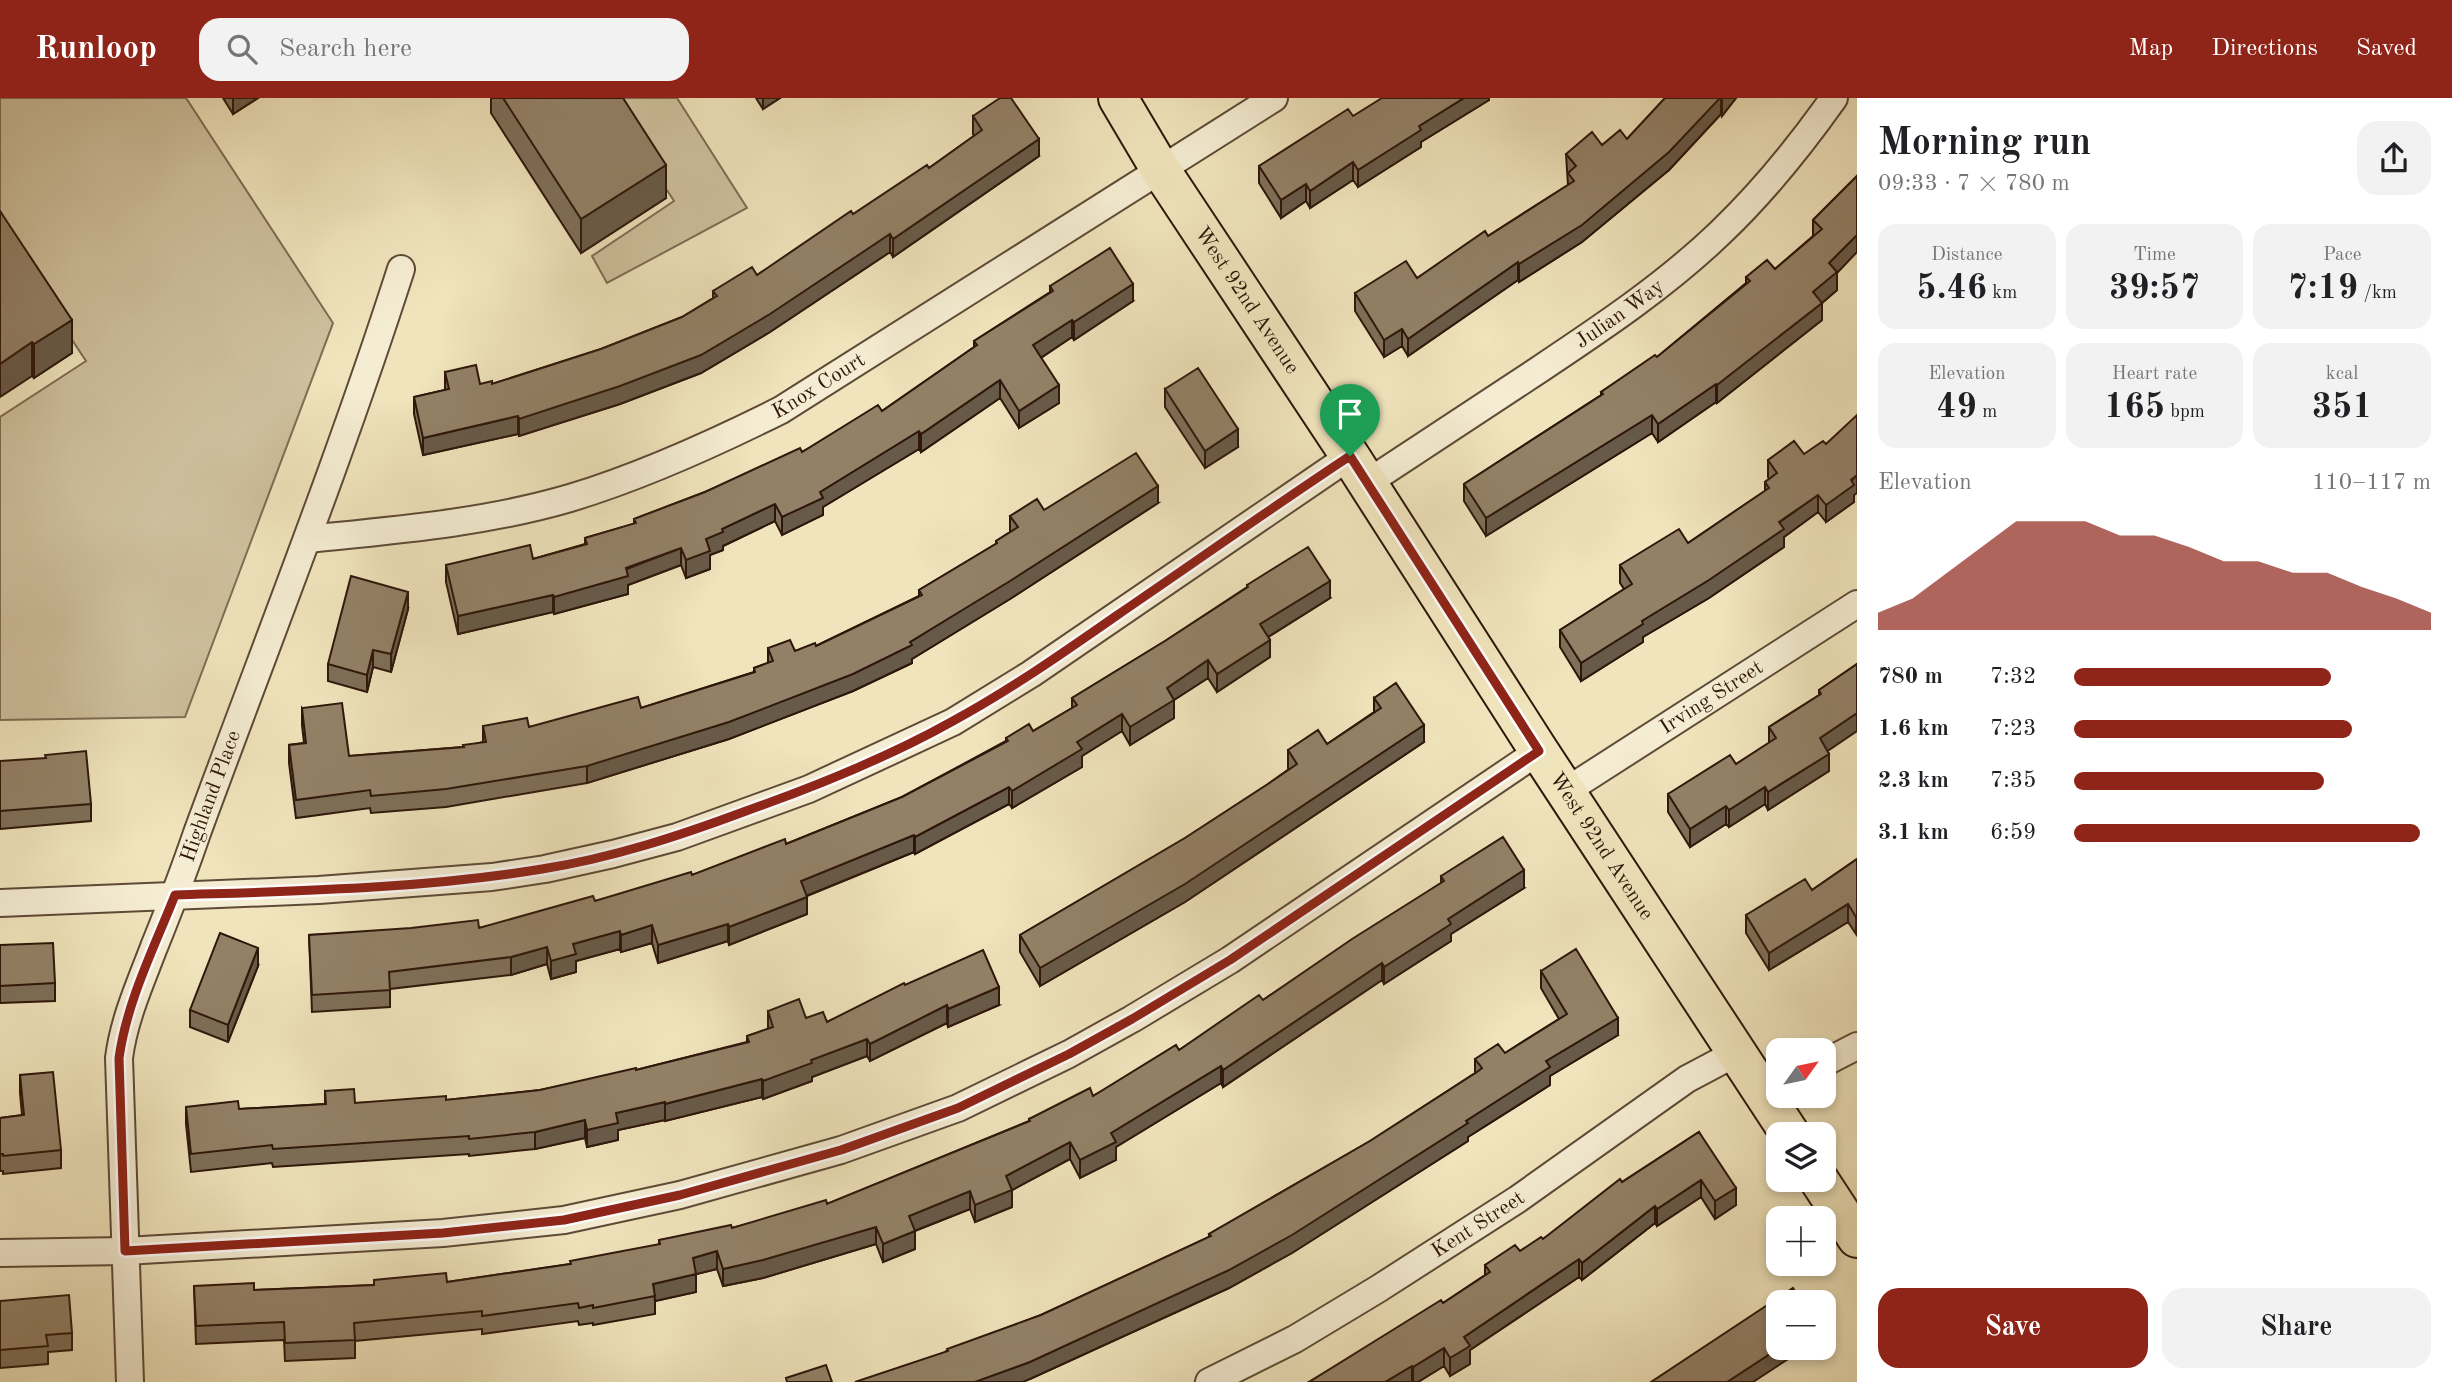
<!DOCTYPE html>
<meta charset="utf-8">
<style>
body{margin:0;font-family:"Old Standard TT",serif;background:#f2f2f2;color:#202124;height:100vh;display:flex;flex-direction:column;font-size:26px;white-space:nowrap}
*{box-sizing:border-box;margin:0}
p{font-size:23px;color:#757577}
.icon{flex:none;width:38px;height:38px;fill:none;stroke:currentColor;stroke-width:2;stroke-linecap:round;stroke-linejoin:round}
.map{position:relative;flex:1;overflow:hidden}
.side{display:flex;flex-direction:column;background:#fff;width:595px}
.side>*{flex:none}
.needle{width:46px;rotate:57deg}
.tools{position:absolute;left:1766px;top:940px;display:grid;gap:14px}
.tools a{display:grid;place-items:center;width:70px;height:70px;border-radius:14px;background:#fff;box-shadow:0 4px 10px #0003;font-size:35px}
.pin{position:absolute;display:grid;place-items:center;width:60px;height:60px;color:#fff;margin:-72px -30px;border-radius:50% 50% 50% 0;rotate:-45deg;box-shadow:0 0 7px #0007}
.pin .icon{rotate:45deg}
.round{display:grid;place-items:center;flex:none;width:74px;height:74px;border-radius:21px;background:#f2f2f2}
.head{display:flex;align-items:center;justify-content:space-between;height:119px;padding:0 21px}
h1{font-size:38px;font-weight:600;line-height:52px}
.stats{display:grid;grid-template-columns:repeat(3,1fr);gap:10px;height:119px;padding:7px 21px}
.stats div{display:grid;align-content:center;border-radius:18px;background:#f2f2f2;text-align:center}
.stats b{font-size:35px;font-weight:600}
.stats small{font-size:19px;font-weight:400}
.stats p{font-size:19px}
.chart{height:196px;padding:14px 21px}
.chart p{display:flex;justify-content:space-between}
.chart svg{width:100%;height:126px;margin-top:7px;fill:#8f2418;opacity:.7}
.primary-button{display:flex;gap:14px;margin-top:auto;padding:14px 21px}
.primary-button a{flex:1;height:80px;border-radius:21px;background:#8f2418;color:#fff;font-size:28px;font-weight:600;line-height:80px;text-align:center}
.primary-button a+a{background:#f2f2f2;color:#202124}
ul{padding:0 21px;list-style:none;font-size:23px}
li{display:grid;grid-template-columns:112px 84px 1fr;align-items:center;height:52px}
li i{height:18px;border-radius:9px;background:#8f2418}
header{display:flex;align-items:center;gap:42px;box-sizing:border-box;height:98px;padding:0 35px;background:#8f2418;color:#fff}
header strong{font-size:33px}
nav{display:flex;gap:38px;margin-inline-start:auto;font-size:24px}
.search{width:490px;height:63px;background:#f2f2f2;display:flex;align-items:center;gap:18px;box-sizing:border-box;padding:0 24px;border-radius:21px;color:#757577;font-size:26px}
main{display:flex;flex:1;min-height:0}
.map>svg:first-child{display:block}
.green{fill:#cfc19e;stroke:#7e6c54;stroke-width:2}
.lines{fill:none;stroke-linecap:round;stroke-linejoin:round}
.street-casing{stroke:#5e4a36;stroke-width:30}
.primary-casing{stroke:#2e160a;stroke-width:42}
.street{stroke:#f5edd3;stroke-width:26}
.primary{stroke:#f0e4bc;stroke-width:38}
.wall{fill:#7e6f59;stroke:#2e160a;stroke-width:2}
.shaded-wall{fill:#675a48;stroke:#2e160a;stroke-width:2}
.building{fill:#938167;stroke:#2e160a;stroke-width:2}
.route-casing{stroke:#fff;stroke-width:14}
.route{stroke:#8f2418;stroke-width:9}
.labels{text-anchor:middle;dominant-baseline:central;stroke-width:5;stroke-linejoin:round;paint-order:stroke}
.street-label{font-size:21px;fill:#2e160a;stroke:#f5edd3}
</style>
<header>
<strong>Runloop</strong>
<div class="search"><svg class="icon" aria-label="search" viewBox="0 0 24 24"><circle cx="10" cy="10" r="6"/><path d="M15 15l6 6"/></svg>Search here</div>
<nav><a>Map</a><a>Directions</a><a>Saved</a></nav>
</header>
<main>
<div class="map">
<svg width="1857" height="1284" viewBox="0 0 1857 1284">
<rect width="100%" height="100%" fill="#f0e4bc"/>
<filter id="stains"><feTurbulence type="fractalNoise" baseFrequency=".00286" numOctaves="4"/><feColorMatrix values="0 0 0 0 .2 0 0 0 0 .09 0 0 0 0 .02 0 0 0 .5 -.17"/></filter>
<radialGradient id="worn" r=".72"><stop offset=".6" stop-color="#630" stop-opacity="0"/><stop offset="1" stop-color="#630" stop-opacity=".3"/></radialGradient>
<path class="green" d="M0,0h186l147,225 -148,394 -185,3v-303l86,-56 -86,-130z
M551,0h126l70,110 -140,75 -15,-27 82,-55 -66,-101 -39,25z"/>
<g class="lines">
<g class="street-casing">
<g id="street">
<path id="s1" d="M1367,385c54,-36 109,-72 164,-108 66,-44 133,-88 190,-143 43,-41 79,-86 113,-134"/>
<path id="s2" d="M308,441c88,-9 177,-16 262,-41 73,-22 143,-54 211,-88l493,-312"/>
<path id="s3" d="M1566,693l291,-187"/>
<path d="M0,805l319,-13 173,-13 53,-8 68,-15 64,-17 132,-48 144,-67 78,-48 319,-218"/>
<path d="M1824,965l33,-17"/>
<path d="M0,1155l125,-2 318,-18 121,-13 116,-25 161,-45 117,-42 111,-54 63,-35 98,-59 309,-209"/>
<path id="s4" d="M130,1284l-11,-324c5,-39 21,-74 35,-111 15,-37 30,-76 43,-114 69,-188 143,-374 204,-564"/>
<path id="s5" d="M1209,1284l86,-43 83,-50 140,-90 169,-120 51,-27"/>
</g>
</g>
<g class="primary-casing">
<g id="primary">
<path id="s6" d="M1118,0l42,71 190,287 189,295 251,383"/>
<path d="M1819,1082l38,58"/>
</g>
</g>
<use href="#street" class="street"/>
<use href="#primary" class="primary"/>
</g>
<path class="wall" d="M223,0h35l-25,16z
M491,0h75l100,100 -85,55 -90,-140z
M756,0h24l-17,11z
M1489,0v2l-68,42v5l-63,40 -5,-7 -43,28 -4,-7 -25,17 -22,-35v-17l94,-50z
M1665,0h71l-14,18 -1,-2 -52,56 -87,72 -63,40 -1,-2 -110,76 -6,-10 -18,11 -29,-46v-18l62,-15 71,-42 80,-51 -2,-31 61,-15z
M973,18l66,40 -146,101 -3,-5 -120,80 -69,41 -81,31 -101,32 -1,-2 -95,21 -9,-41v-17l31,-7v-18l35,12h12l109,-35 81,-32 31,-19v-7l44,-16 172,-107 45,-32 -1,-2z
M1857,78l-20,97v17l-15,13v17l-105,83 -1,-1 -58,40 -6,-9 -166,103 -22,-35v-17l137,-89v-3l56,-35 89,-74v-6l29,-8 38,-33v-16z
M0,113l72,142 -38,25 -2,-2z
M1050,188l83,15 -59,39 -2,-3 -31,21 18,45 -40,25 -19,-30 -79,54 -2,-3 -96,58v8l-41,20 -7,-14 -52,25v4l-13,5v14l-24,9 -5,-13 -53,20v9l-74,20 -1,-2 -95,22 -12,-52v-17l87,-6 52,-15v-6l49,-14v-5l71,-27 97,-40 80,-41 92,-64v-6l76,-49z
M1165,291l73,58 -33,21 -40,-61z
M1804,356l50,41v7l-28,20 -8,-10 -34,25v10l-75,51 -66,39v5l-62,39 -21,-34v-17l64,-41 -4,-6v-18l68,-22 77,-52v-9l4,-3 -1,-2v-17z
M1158,405l-148,96 -98,60v4l-59,28 -124,48 -142,44 -141,24 -75,6 -1,-5 -74,10 -7,-55v-18l15,-2 -2,-18v-17l47,48 114,-9 20,-5v-16l46,1 112,-19 113,-36v-4l14,-5v-15l27,3 21,-5 103,-50v-6l77,-46v-3l14,-9v-16l34,-6z
M1247,487l83,13 -62,39 2,20 -53,35 -9,-14 -34,22v18l-44,27 -8,-14 -40,25v11l-70,41 -3,-4 -94,50 -1,-2 -107,44v18l-78,31 -1,-4 -70,22 -6,-20 -31,9 -1,-3 -44,12v11l-25,7 -4,-15 -36,11 -121,14v18l-78,5 -3,-77 170,-7 116,-27 97,-26 94,-31 116,-47 104,-56v-3l27,-7 39,-23v-10l93,-57 82,-54z
M408,511l-17,63 -18,-5 -6,25 -39,-11v-17z
M1857,566l-30,87 2,20 -61,39 -3,-6 -36,23 -3,-3 -36,23 -22,-35v-18l68,-30 33,-21v-16l50,-32v-5z
M1374,600l50,44 -239,160 -145,84 -20,-34v-17l165,-97 83,-54 21,-15 -1,-1v-18l39,-6 47,-32z
M0,663l91,43v17l-91,8z
M1857,761l-1,75 -8,-12 -79,48 -23,-37v-18l66,-25z
M1441,778l83,12 -73,46v7l-67,43 -2,-4 -159,107 -2,-4 -105,64v13l-36,18 -10,-19 -58,31v17l-37,15 -5,-13 -55,22v18l-32,13 -7,-18 -113,34 -40,8 -6,-17 -21,5v18l-41,9v13l-62,11v-2l-14,2 -1,-4 -96,13v-5l-127,12v17l-70,3 -1,-21 -88,4 -2,-58 60,4 193,-8 123,-18 89,-19v-5l73,-12 95,-24 202,-83v-2l64,-23 86,-46 84,-50 178,-117z
M0,847l55,38v18l-55,2z
M258,868l-30,76 -38,-15v-17z
M1541,873l77,64 -68,41v9l-82,52v4l-176,112 -63,35 -199,91 -83,-28 94,-36 168,-78v-3l161,-93 105,-68v-14l30,-6 54,-34 -18,-31z
M905,887l94,20 -51,22 -1,-4 -77,38 -3,-5 -55,21v4l-49,18 -1,-2 -97,24v-1l-47,10v10l-31,7 -2,-9 -50,11 -66,7v-2l-196,13 -1,-4 -81,9 -5,-48v-17l53,2 86,-5v-13l30,12 91,-3 94,-10 96,-20 111,-28v-6l21,-7v-18l59,11z
M20,977l41,75v18l-58,6v-3h-3v-53l22,-3 -2,-22z
M1699,1034l37,73 -21,14 -14,-22 -44,29 -2,-3 -73,57 -3,-3 -109,73v14l-20,12 -6,-10 -26,16h-109l134,-79 42,-28v-10l35,-14 23,-12 79,-57z
M0,1203l72,32v17l-24,2v12l-48,4z"/>
<path class="shaded-wall" d="M233,0h25l-25,16z
M763,0h17l-17,11z
M1464,0h25v2l-68,42v5l-63,40v-17l61,-44z
M1720,0h1v16l-52,56 -87,72 -63,40v-18z
M1722,0h14l-14,18z
M1039,41v17l-146,101v-18z
M1353,64v18l-43,28v-17z
M666,67v33l-85,55v-34z
M1306,86v17l-25,17v-18z
M890,136v18l-120,80 -69,41 -81,31 -101,32v-17z
M1857,137v17l-20,21v17l-15,13v17l-105,83v-18l96,-93 16,-29z
M1518,164v18l-110,76v-17z
M1133,186v17l-59,39v-18z
M72,222v33l-38,25v-34z
M1072,222v17l-39,26v-18z
M1402,231v17l-18,11v-17z
M32,244v34l-32,21v-33z
M1000,282v18l-79,54v-18z
M1716,286v18l-58,40v-18z
M1059,287v18l-40,25v-17z
M1652,317v18l-166,103v-18z
M518,318v18l-95,21v-17z
M1238,331v18l-33,21v-17z
M919,333v18l-96,58v8l-41,20v-18l38,-25z
M1857,377v18l-3,2v7l-28,20v-17z
M1158,388v17l-148,96 -98,60v4l-59,28 -124,48 -142,44v-17l323,-124z
M1818,397v17l-34,25v10l-75,51 -66,39v5l-62,39v-18z
M775,406v17l-52,25v4l-13,5v14l-24,9v-18l20,-21 16,-10z
M681,450v17l-53,20v9l-74,20v-17z
M1330,483v17l-70,44v-18z
M408,494v17l-17,63v-18z
M553,497v17l-95,22v-18z
M1270,542v17l-53,35v-18z
M373,552v17l-6,25v-17z
M1208,562v18l-34,22v18l-44,27v-18l37,-39z
M1857,615v18l-37,25v-18z
M1122,616v17l-40,25v11l-70,41v-17l65,-49z
M1424,627v17l-239,160 -145,84v-18z
M1829,656v17l-61,39v-18z
M1009,689v17l-94,50v-17z
M1765,689v17l-36,23v-17z
M1726,708v18l-36,23v-18z
M914,737v17l-113,46v-17z
M1524,772v18l-73,46v7l-67,43v-17l64,-48z
M807,799v17l-78,31v-18z
M1848,806v18l-79,48v-17z
M728,826v17l-70,22v-18z
M652,827v18l-31,9v-17z
M620,833v18l-44,12v11l-25,7v-18l22,-17z
M547,849v17l-36,11v-18z
M258,850v18l-30,76v-17z
M1382,865v17l-159,107v-17z
M999,889v18l-51,22v-18z
M947,907v18l-77,38v-17z
M1618,920v17l-68,41v9l-82,52v4l-176,112 -63,35 -199,91 -7,3h-48l491,-261 80,-60z
M867,941v17l-55,21v4l-49,18v-18l48,-21z
M1221,968v17l-105,64v13l-36,18v-18l31,-27z
M762,981v18l-97,24v-17z
M665,1004v18l-47,10v10l-31,7v-17l29,-17z
M585,1022v18l-50,11v-17z
M1070,1044v17l-58,31v17l-37,15v-17l31,-29z
M1701,1082v17l-44,29v-17z
M1736,1090v17l-21,14v-18z
M970,1093v18l-61,24v-17z
M1655,1108v17l-73,57v-17z
M876,1129v17l-113,34 -40,8v-17z
M915,1133v18l-32,13v-18z
M717,1153v18l-24,6v-17z
M1579,1161v18l-109,73v14l-20,12v-18l14,-21z
M696,1176v18l-41,9 -2,-17z
M1444,1250v18l-26,16h-5v-15z
M1779,1250h26l-52,34h-26z
M1412,1268v16h-27z"/>
<path class="building" d="M503,0h120l43,67 -85,54z
M1000,0h11l28,41 -146,100 -3,-5 -120,80 -69,41 -81,31 -101,33 -1,-3 -95,22 -9,-41 35,-8 -4,-17 31,-7 4,19 12,-3v3l109,-35 81,-32 35,-21 -4,-5 39,-24 5,8 94,-64 2,3 74,-49 2,3 53,-38 -9,-14z
M1382,0h82l-45,28 2,4 -63,40 -5,-8 -43,29 -4,-7 -25,16 -22,-34 89,-57 5,7z
M1665,0h55l-51,54 -87,73 -63,39 -1,-2 -110,77 -6,-10 -18,11 -29,-47 51,-32 11,17 68,-47 3,5 86,-55 -6,-8 8,-7 -10,-12 26,-22 10,13 18,-15 7,9z
M1857,78v59l-28,28 8,9 -24,20 9,11 -105,82 -1,-1 -58,40 -6,-9 -166,103 -22,-34 139,-90 -2,-2 54,-37 2,2 93,-76 -4,-4 21,-17 8,9 47,-40 -9,-9z
M0,113l72,109 -38,24 -2,-2 -32,22z
M1110,150l23,36 -59,38 -2,-2 -39,25 26,40 -40,26 -19,-31 -79,54 -2,-3 -99,61 3,6 -41,19 -7,-13 -53,25 1,3 -17,7 4,12 -24,9 -5,-12 -55,20 2,8 -74,21 -1,-2 -95,21 -12,-51 84,-20 3,14 54,-15 -2,-6 51,-15 -2,-4 71,-27 95,-44 2,4 76,-47 4,6 95,-66 -3,-4 79,-50 -3,-5z
M1198,270l40,61 -33,22 -40,-62z
M1857,317v60l-6,5 3,5 -28,20 -8,-10 -39,27 5,7 -75,51 -67,41 1,3 -62,39 -21,-33 72,-46 -12,-19 59,-36 9,14 81,-55 -4,-6 12,-9 -9,-13 26,-19 10,13 19,-13 3,3z
M1136,355l22,33 -148,95 -100,61 2,3 -59,29 -124,48 -142,44 -141,23 -75,7 -1,-6 -74,10 -7,-55 17,-2 -4,-35 40,-5 7,53 115,-9 -1,-2 23,-3 -3,-16 44,-8 2,9 109,-30 3,11 114,-36 -1,-4 19,-7 -5,-13 22,-8 5,11 20,-8 1,3 106,-51 -3,-5 78,-47 -1,-2 22,-14 -8,-11 27,-17 7,11z
M1308,449l22,34 -70,43 10,16 -53,34 -9,-14 -41,28 7,12 -44,27 -8,-13 -45,28 5,7 -70,42 -3,-4 -94,50 -1,-2 -113,46 6,16 -78,30 -1,-3 -70,21 -6,-20 -31,10 -1,-4 -47,13 3,10 -25,7 -4,-14 -36,10 -122,15 1,18 -78,5 -3,-60 102,-7 67,-8 1,8 114,-32 2,5 96,-29 1,3 93,-36 1,5 116,-47 106,-56 -2,-3 23,-14 4,7 44,-26 -5,-7 93,-57 83,-54 -1,-2z
M351,478l57,16 -17,62 -18,-4 -6,25 -39,-11z
M1857,566v49l-37,25 9,16 -61,38 -3,-5 -36,23 -3,-4 -36,23 -22,-35 62,-39 6,9 40,-26 -7,-11 52,-33 -2,-4z
M1396,585l28,42 -239,159 -145,84 -20,-33 165,-97 83,-54 29,-20 -9,-14 30,-20 9,14 54,-36 -7,-10z
M86,653l5,53 -91,7v-50l46,-3 -1,-3z
M1503,739l21,33 -76,49 3,5 -67,43 -2,-4 -159,107 -2,-4 -110,67 5,9 -36,18 -10,-18 -64,34 6,14 -37,15 -5,-14 -61,25 6,15 -32,13 -7,-17 -113,33 -40,9 -6,-18 -24,7 3,16 -43,10 2,12 -62,12v-3l-14,3 -1,-5 -96,13v-5l-128,12 1,17 -70,3 -1,-21 -88,4 -2,-40 60,-3v7l120,-5v-5l72,-7 1,9 124,-18 -1,-3 90,-17 -1,-4 72,-15 1,3 94,-28 1,4 203,-83 -1,-2 61,-31 3,8 83,-51 3,5 80,-55 4,5 89,-61 92,-58 -3,-5z
M1857,761v57l-1,1 -8,-13 -79,49 -23,-38 59,-36 7,11z
M220,835l38,15 -30,77 -38,-15z
M53,845l2,40 -55,3v-41z
M1576,851l42,69 -72,43 4,6 -84,54 2,2 -176,112 -63,35 -199,92 -55,20h-120l93,-31 -1,-2 94,-34 170,-79 -2,-2 161,-93 107,-69 5,-4 -7,-9 23,-15 7,9 62,-39 -26,-43z
M983,852l16,37 -51,22 -1,-4 -77,39 -3,-5 -56,21 1,3 -49,18 -1,-2 -97,25v-2l-49,11 2,10 -31,7 -2,-10 -50,12 -66,7v-3l-196,13 -1,-4 -81,9 -5,-47 52,-6 1,8 87,-5 -1,-13 29,-2 1,14 91,-7v4l94,-10 96,-22v2l113,-28 -2,-6 26,-9 -5,-16 31,-12 7,19 17,-6 4,10 77,-39 1,2z
M53,974l8,78 -58,6v-2h-3v-36l24,-3 -4,-40z
M1699,1034l37,56 -21,13 -14,-21 -44,29 -2,-3 -73,57 -3,-4 -115,78 6,9 -20,12 -6,-10 -31,19 -1,-1 -27,16h-76l132,-82 2,3 47,-31 -5,-7 30,-20 5,6 21,-14 2,2 77,-60 2,3z
M1793,1190l9,14h-24l1,46 -52,34h-76z
M69,1197l3,38 -26,2 2,11 -48,4v-49z
M826,1267l6,17h-45l-1,-4z"/>
<g class="lines">
<g class="route-casing">
<path id="route" d="M1350,358l189,295 -309,209 -98,59 -63,35 -111,54 -117,42 -161,45 -116,25 -121,13 -318,18 -6,-193c8,-57 35,-110 56,-163 122,-4 246,-6 367,-26 70,-11 137,-33 204,-58 71,-25 141,-53 207,-90 57,-31 110,-68 163,-105 78,-53 155,-108 234,-160z"/>
</g>
<use href="#route" class="route"/>
</g>
<g class="labels">
<g class="street-label">
<text stroke="none"><textPath href="#s6" startOffset="240">West 92nd Avenue</textPath></text>
<text stroke="none"><textPath href="#s1" startOffset="304">Julian Way</textPath></text>
<text stroke="none"><textPath href="#s2" startOffset="539">Knox Court</textPath></text>
<text stroke="none"><textPath href="#s3" startOffset="173">Irving Street</textPath></text>
<text stroke="none"><textPath href="#s4" startOffset="602">Highland Place</textPath></text>
<text stroke="none"><textPath href="#s6" startOffset="891">West 92nd Avenue</textPath></text>
<text stroke="none"><textPath href="#s5" startOffset="312">Kent Street</textPath></text>
</g>
</g>
<rect width="100%" height="100%" filter="url(#stains)"/>
<rect width="100%" height="100%" fill="url(#worn)"/>
</svg>
<div class="tools">
<a><svg class="needle" viewBox="-14 -14 28 28"><path d="M0-13l5 13h-10z" fill="#e53935"/><path d="M0 13l5-13h-10z" fill="#757577"/></svg></a>
<a><svg class="icon" aria-label="layers" viewBox="0 0 24 24"><path d="M12 4l9 5-9 5-9-5zM3 14l9 5 9-5"/></svg></a>
<a>+</a>
<a>−</a>
</div>
<div class="pin" style="left:1350px;top:358px;background:#1e9e55"><svg class="icon" aria-label="arrive" viewBox="0 0 24 24"><path d="M6 21V4h12l-3 4 3 4H6"/></svg></div>
</div>
<section class="side">
<div class="head"><div><h1>Morning run</h1><p>09:33 · 7 × 780 m</p></div><a class="round"><svg class="icon" aria-label="share" viewBox="0 0 24 24"><path d="M12 15V3M7 8l5-5 5 5M5 13v7h14v-7"/></svg></a></div>
<div class="stats">
<div><p>Distance</p><b>5.46<small> km</small></b></div>
<div><p>Time</p><b>39:57</b></div>
<div><p>Pace</p><b>7:19<small> /km</small></b></div>
</div>
<div class="stats">
<div><p>Elevation</p><b>49<small> m</small></b></div>
<div><p>Heart rate</p><b>165<small> bpm</small></b></div>
<div><p>kcal</p><b>351</b></div>
</div>
<div class="chart"><p><span>Elevation</span>110–117 m</p>
<svg viewBox="0 0 160 44" preserveAspectRatio="none"><path d="M0 44V38L10 33L20 24L30 15L40 6L50 6L60 6L70 11L80 11L90 15L100 20L110 20L120 24L130 24L140 29L150 33L160 38V44z"/></svg>
</div>
<ul>
<li><b>780 m</b>7:32<i style="width:72%"></i></li>
<li><b>1.6 km</b>7:23<i style="width:78%"></i></li>
<li><b>2.3 km</b>7:35<i style="width:70%"></i></li>
<li><b>3.1 km</b>6:59<i style="width:97%"></i></li>
</ul>
<div class="primary-button"><a>Save</a><a>Share</a></div>
</section>
</main>
